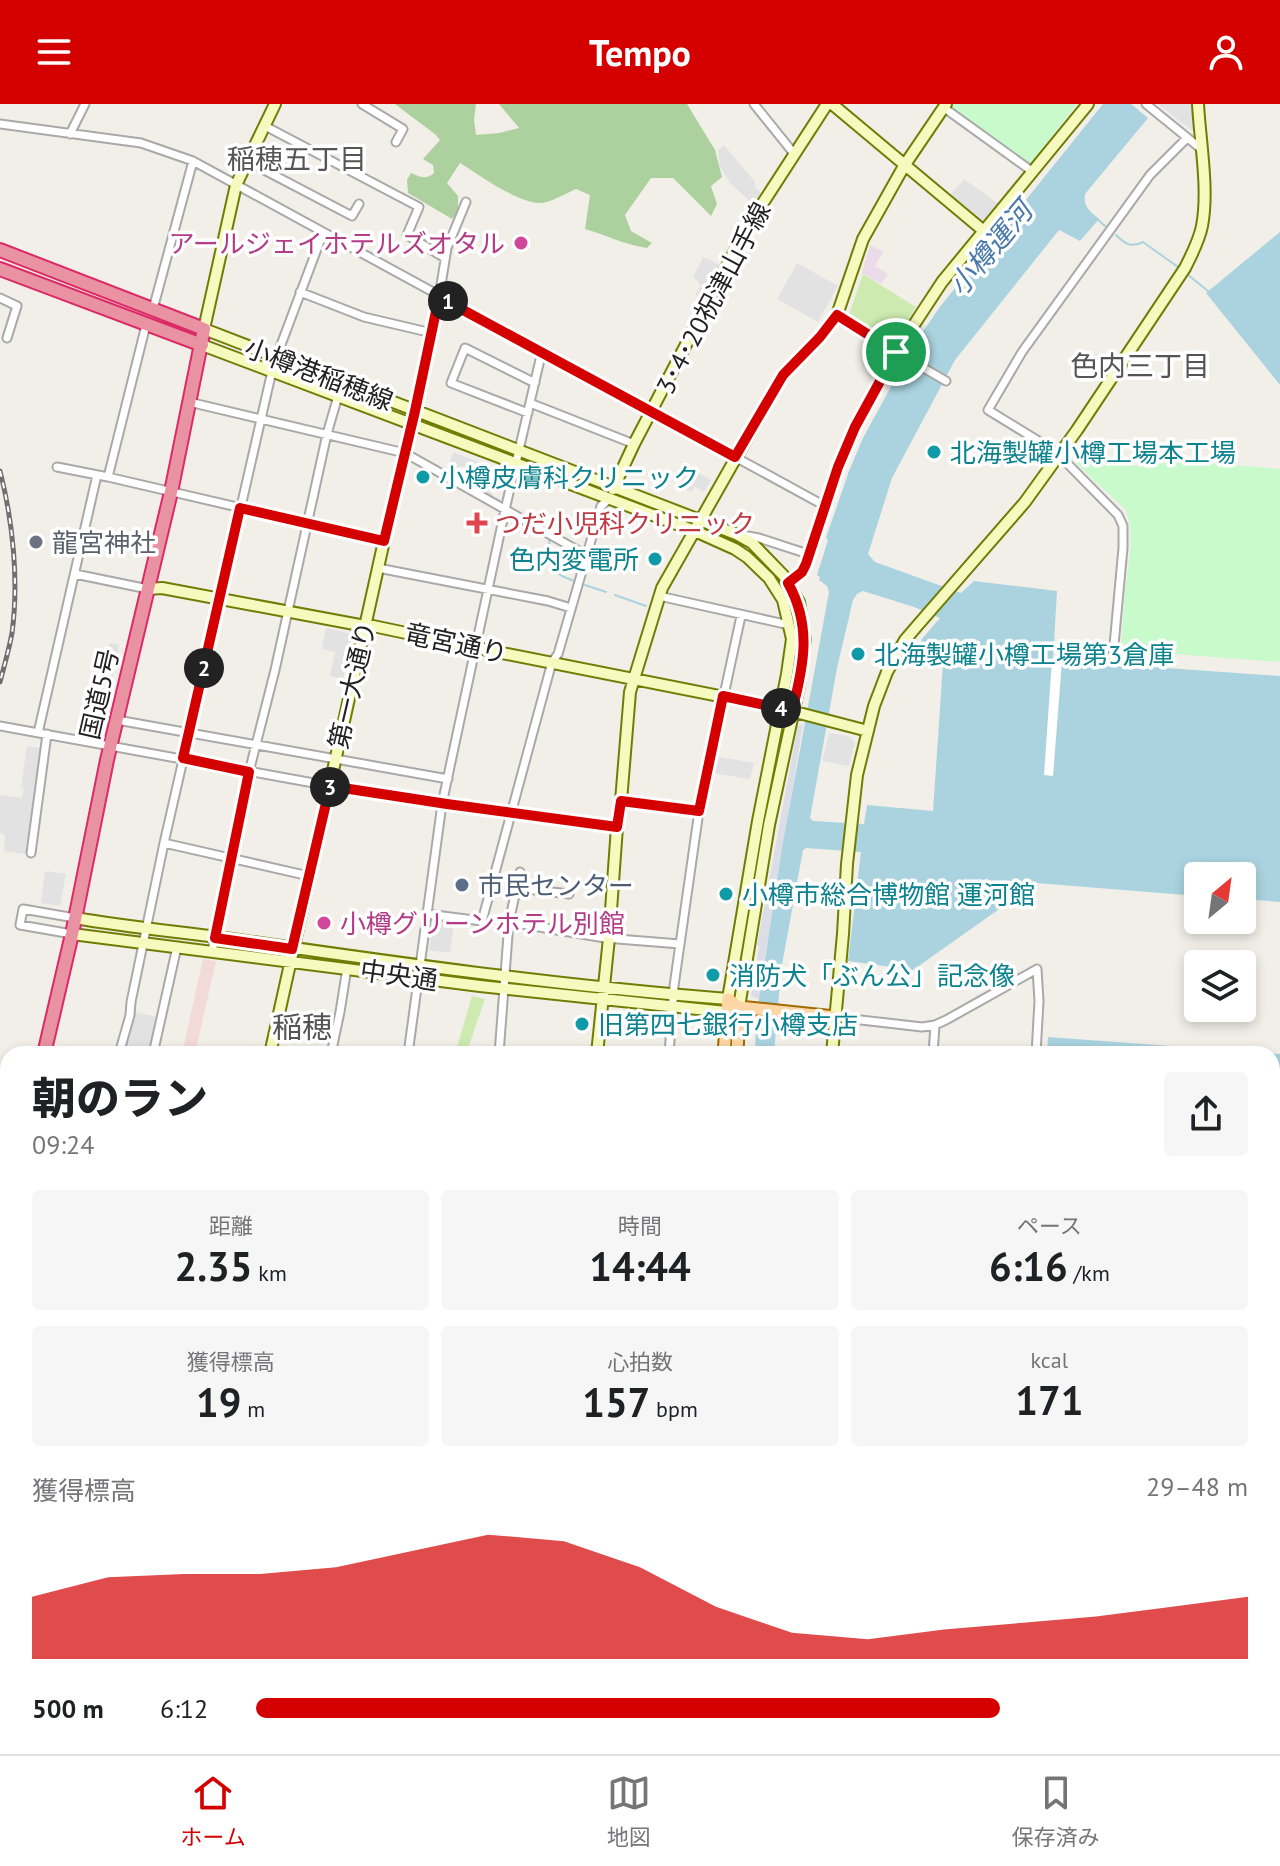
<!DOCTYPE html>
<html lang="ja">
<meta charset="utf-8">
<style>
body{margin:0;font-family:"PT Sans","Noto Sans JP",sans-serif;background:#f6f6f6;color:#202124;height:100vh;display:flex;flex-direction:column;font-size:30px;white-space:nowrap}
*{box-sizing:border-box;margin:0}
p{font-size:26px;color:#757577}
.icon{flex:none;width:44px;height:44px;fill:none;stroke:currentColor;stroke-width:2;stroke-linecap:round;stroke-linejoin:round}
.map{position:relative;flex:1;overflow:hidden}
.drawer{position:absolute;left:0px;top:942px;width:1280px;height:708px;display:flex;flex-direction:column;background:#fff;border-radius:24px 24px 0 0;box-shadow:0 4px 12px #0003}
.drawer>*{flex:none}
.needle{width:52px;rotate:29deg}
.tools{position:absolute;left:1184px;top:758px;display:grid;gap:16px}
.tools a{display:grid;place-items:center;width:72px;height:72px;border-radius:8px;background:#fff;box-shadow:0 4px 12px #0003;font-size:40px}
.pin{position:absolute;display:grid;place-items:center;width:68px;height:68px;color:#fff;margin:-34px;border:4px solid #fff;border-radius:50%;box-shadow:0 2px 8px #0007}
.km{position:absolute;width:40px;height:40px;margin:-20px;border-radius:50%;background:#222;color:#fff;font-size:22px;line-height:40px;text-align:center}
.round{display:grid;place-items:center;flex:none;width:84px;height:84px;border-radius:8px;background:#f6f6f6}
.head{display:flex;align-items:center;justify-content:space-between;height:136px;padding:0 32px}
h1{font-size:44px;font-weight:800;line-height:60px}
.stats{display:grid;grid-template-columns:repeat(3,1fr);gap:12px;height:136px;padding:8px 32px}
.stats div{display:grid;align-content:center;border-radius:8px;background:#f6f6f6;text-align:center}
.stats b{font-size:40px;font-weight:800}
.stats small{font-size:22px;font-weight:400}
.stats p{font-size:22px}
.chart{height:224px;padding:16px 32px}
.chart p{display:flex;justify-content:space-between}
.chart svg{width:100%;height:144px;margin-top:8px;fill:#d40000;opacity:.7}
ul{padding:0 32px;list-style:none;font-size:26px}
li{display:grid;grid-template-columns:128px 96px 1fr;align-items:center;height:60px}
li i{height:20px;border-radius:10px;background:#d40000}
header{display:flex;justify-content:space-between;align-items:center;height:104px;padding:0 32px;background:#d40000;color:#fff;font-size:36px;font-weight:800}
.menu{display:flex;justify-content:space-around;align-items:center;height:112px;border-top:2px solid #e0e0e0;background:#fff;font-size:22px;color:#757577}
.menu a{display:grid;justify-items:center;gap:4px}
.menu .selected{color:#d40000}
.map>svg:first-child{display:block}
.commercial{fill:#f2dad9}
.industrial{fill:#ebdbe8}
.grass{fill:#cdebb0}
.forest{fill:#add19e}
.park{fill:#c8facc}
.parking{fill:#e2e2e2}
.plaza{fill:#dddde8}
.water{fill:#aad3df;fill-rule:evenodd}
.pier{fill:#fff}
.lines{fill:none;stroke-linecap:round;stroke-linejoin:round}
.stream{stroke:#aad3df;stroke-width:2}
.street-casing{stroke:#a9a9a9;stroke-width:11}
.secondary-casing{stroke:#707d05;stroke-width:14}
.primary-casing{stroke:#a06b00;stroke-width:15}
.highway-casing{stroke:#dc2a67;stroke-width:16}
.street{stroke:#fff;stroke-width:7}
.secondary{stroke:#f7fabf;stroke-width:10}
.primary{stroke:#fcd6a4;stroke-width:11}
.highway{stroke:#e892a2;stroke-width:12}
.rail-casing{stroke:#707070;stroke-width:5}
.rail{stroke:#fff;stroke-width:2;stroke-dasharray:6;stroke-linecap:butt}
.route-casing{stroke:#fff;stroke-width:16}
.route{stroke:#d40000;stroke-width:10}
.hotel-dot{fill:#d1479c;stroke:#fff;stroke-width:3}
.culture-dot{fill:#0f9aa8;stroke:#fff;stroke-width:3}
.health-dot{fill:#e0444e;stroke:#fff;stroke-width:3}
.worship-dot{fill:#6b7280;stroke:#fff;stroke-width:3}
.service-dot{fill:#5c6f8a;stroke:#fff;stroke-width:3}
.labels{text-anchor:middle;dominant-baseline:central;stroke-width:7;stroke-linejoin:round;paint-order:stroke}
.hotel-label{font-size:26px;fill:#b23c85;stroke:#fff;text-anchor:end}
.street-label{font-size:26px;fill:#222;stroke:#fff}
.culture-label{font-size:26px;fill:#0d838f;stroke:#fff;text-anchor:start}
.health-label{font-size:26px;fill:#be3a42;stroke:#fff;text-anchor:start}
.worship-label{font-size:26px;fill:#5b616d;stroke:#fff;text-anchor:start}
.service-label{font-size:26px;fill:#4e5e75;stroke:#fff;text-anchor:start}
.neighbourhood-label{font-size:28px;fill:#555;stroke:#fff}
.water-label{font-size:28px;font-style:italic;fill:#4a7aab;stroke:#fff}
.quarter-label{font-size:30px;fill:#555;stroke:#fff}
</style>
<header><svg class="icon" aria-label="menu" viewBox="0 0 24 24"><path d="M4 6h16M4 12h16M4 18h16"/></svg>Tempo<svg class="icon" aria-label="person" viewBox="0 0 24 24"><circle cx="12" cy="8" r="4"/><path d="M4 21q1-7 8-7t8 7"/></svg></header>
<div class="map">
<svg width="1280" height="1650" viewBox="0 0 1280 1650">
<rect width="100%" height="100%" fill="#f2efe9"/>
<path class="commercial" d="M203,855l13,2 -21,93h-13z"/>
<path class="industrial" d="M870,141l13,7 -8,14 13,8 -7,10 -19,-11z"/>
<path class="grass" d="M863,170l53,33 -24,38 -44,-28z
M472,892l13,3 -19,55h-11z"/>
<path class="forest" d="M395,0h81l-2,16 2,15 23,-2 20,-5 -20,-24h188l28,46 7,27 -11,9 6,18 -6,12 -38,-38h-22l-26,37 6,16 21,12 -5,5c-22,-3 -41,-13 -62,-19l5,-34 -14,-6c-9,4 -27,14 -35,14 -22,1 -62,-28 -81,-40l-13,20 11,13v16l-6,7 -44,-26 -1,-13 4,-7c9,4 15,7 23,0l-1,-8 -10,-6 17,-19 -4,-5z"/>
<path class="park" d="M954,0h123l-47,60 -79,-56z
M1157,355l123,10v193l-159,-12c1,-19 2,-38 4,-57 2,-27 11,-57 1,-83l-51,-48 79,5z"/>
<path class="parking" d="M1158,0h34l3,29z
M724,41l31,37v5l8,8 -8,11 -25,-23 -10,-16 -2,-17z
M964,75l35,25 -15,20 -35,-27z
M703,153l20,9 -18,34 -10,-5 6,-10 -8,-8z
M797,159l41,23 -20,36 -41,-23z
M454,348l42,17 -9,21 6,4 -1,4 -17,-8 6,-16 -21,-8 -5,11 -9,-6z
M689,364l22,12 -7,12 -9,-6 -4,6 -12,-7z
M326,524l27,6 -10,45 -13,-3 5,-24 -13,-3z
M109,539l9,1 1,3 -10,46 -16,-4 5,-19h5z
M829,629l20,3 6,6 -6,24 -27,-5z
M27,642l14,2 -16,106 -21,-3 1,-16 -5,-2v-38l22,3 2,-10 -3,-1z
M714,652l40,7 -4,16 -38,-6z
M45,767l21,3 -6,32 -19,-3z
M434,814l20,4 -4,31 -21,-3z
M134,908l24,5 -8,37h-25z"/>
<path class="plaza" d="M798,621h5l-40,244 13,33 -18,-3 -7,-3 8,-50 -2,-1z"/>
<path class="water" d="M1103,0h28l17,14 -63,76c-2,13 5,17 14,25l-19,22 -21,-11 -104,130 -63,118 -24,76 7,8 86,31 13,-12 83,10 -4,69 227,16v226l-38,-3v-23h-44v20l-162,-13 -123,87 -65,-9 13,-109 -55,-4 -3,2 -22,120 -7,84h-19l1,-35 26,-171 47,-256 -2,-6 -8,-6 1,-3 -3,-2 11,-35 -2,-2 23,-67 14,-33 49,-90 27,-40zM863,487l51,16 26,11 -19,22 1,3 22,6 -11,162 -66,-6 -3,19 -51,-3 -3,-3 27,-150 16,-68 4,-6z
M1280,128v153l-74,-92z
M1048,933l232,17v137l-8,-1v-136h-225z
M1272,1241h8v140h-8z"/>
<path class="pier" d="M1052,556l10,1 -9,115 -9,-1z"/>
<g class="lines">
<path class="stream" d="M1098,116l7,6
M1116,131c9,9 15,13 27,7l35,25
M1187,170l21,17
M549,437l5,29 8,6 12,5
M585,481l21,7
M615,491l31,11
M744,515l31,7"/>
<g class="street-casing">
<path id="street" d="M362,0l41,25 -7,13
M754,0l41,51
M1146,0l54,44
M943,3l90,65
M0,20l141,19 52,18 632,345
M265,22l154,81 -12,28 38,23
M70,30l15,-30
M247,57l105,55 7,-12
M300,188l64,25 68,16
M439,193l8,-49 19,-46
M0,194l17,8 -10,32
M153,205l40,-148
M837,211l59,37 50,29
M276,254l47,-125
M189,298l216,51 181,102
M530,299l104,41
M528,309l-77,-30 14,-35 70,35
M57,363l51,10 276,64
M108,373l38,-152
M742,431l17,3 49,16
M378,464l170,33 23,7
M75,470l73,15
M659,492l130,29
M1113,552l10,-108v-22l-5,-11 -59,-60 -14,-10 -57,-35 34,-58 128,-177 37,-37
M117,616l331,59
M0,622l330,60
M38,629l59,-258
M621,697l78,10
M164,739l145,33
M31,749l16,-119
M518,784l51,6
M427,810l55,7 70,-259 6,-8 43,-148 8,-7
M509,818l96,16 75,6
M72,830l-52,-9 3,-16 52,9
M212,847l37,-179 26,-102 52,-236 11,-38
M835,913l87,10 13,-2 11,-5 91,-51 2,32 -3,53
M119,950l11,-39 1,-13 33,-159 108,-472
M153,950l24,-107
M331,950l9,-42 7,-44
M408,950l34,-250 63,-294 37,-159
M499,950l10,-132 11,-50
M669,950l5,-68 25,-175 42,-195
M933,950l2,-29
M1272,1389l8,1
M0,1443l8,-1
M0,1459l8,5
M0,1547l8,1
M651,1642l4,8
M0,1649l74,-7
M196,1650v-8
M332,1650v-8
M408,1650l1,-8
M526,1650l1,-8
M1076,1650l1,-8"/>
</g>
<g class="secondary-casing">
<path id="secondary" d="M275,0l-39,81 -32,144 532,205 16,9 32,33 15,26 6,38 -6,46 -30,139 -30,182
M832,0l153,128
M613,385l21,-45 114,-218 79,-122
M788,479l14,-11 4,-8 32,-97 17,-40 41,-75 46,-70 146,-178
M148,485l14,-1 203,38h8l104,22 303,60 88,23
M330,682l117,18 170,23
M75,814c52,9 105,14 157,21 165,24 330,47 496,60l30,-178 29,-147 5,-35 -9,-39 -14,-22 -22,-21 -12,-8 -40,-18 -493,-186
M72,830l408,52 246,26
M270,950l114,-513 31,-130 24,-114
M597,950l12,-116 8,-111 4,-26 9,-109 32,-104 121,-213 37,-38 17,-22 26,-76 41,-73 42,-62
M832,950l11,-120 4,-70 10,-89 17,-69 13,-34 18,-32 12,-14 108,-124 52,-72 108,-162c7,-14 14,-27 17,-42 7,-36 -2,-85 -4,-122
M0,1204l8,1
M0,1397l8,2
M1272,1435l8,1
M1272,1633h8
M756,1642l4,8
M945,1642l2,8
M799,1650l11,-8"/>
</g>
<g class="primary-casing">
<path id="primary" d="M724,950l4,-55 11,8 96,10
M737,950l2,-47
M842,1650v-8
M855,1650v-8"/>
</g>
<g class="highway-casing">
<path id="highway" d="M0,146l204,79 -33,163 -64,268 -35,174 -28,120
M0,165l202,76
M0,1324l8,-83"/>
</g>
<use href="#street" class="street"/>
<use href="#secondary" class="secondary"/>
<use href="#primary" class="primary"/>
<use href="#highway" class="highway"/>
<g class="rail-casing">
<path id="rail" d="M0,367c13,51 19,110 12,162 -3,17 -8,33 -12,49
M0,1439l8,7
M222,1642l3,8"/>
</g>
<use href="#rail" class="rail"/>
</g>
<g class="lines">
<g class="route-casing">
<path id="route" d="M439,193l296,160 48,-82 37,-38 17,-22 59,37 -41,75 -17,40 -32,97 -4,8 -14,11c24,43 16,82 4,128l-69,-15 -24,115 -78,-10 -4,26 -170,-23 -117,-18 -38,163 -77,-11 34,-166 -66,-14 57,-250 144,33 31,-130z"/>
</g>
<use href="#route" class="route"/>
</g>
<g class="hotel-dot">
<circle cx="521" cy="139" r="8"/>
<circle cx="324" cy="819" r="8"/>
</g>
<g class="culture-dot">
<circle cx="934" cy="348" r="8"/>
<circle cx="423" cy="373" r="8"/>
<circle cx="655" cy="455" r="8"/>
<circle cx="858" cy="550" r="8"/>
<circle cx="726" cy="790" r="8"/>
<circle cx="713" cy="871" r="8"/>
<circle cx="582" cy="920" r="8"/>
</g>
<path class="health-dot" d="M473 407h8v8h8v8h-8v8h-8v-8h-8v-8h8z"/>
<circle class="worship-dot" cx="36" cy="438" r="8"/>
<circle class="service-dot" cx="462" cy="781" r="8"/>
<g class="labels">
<g class="hotel-label">
<text x="505" y="139">アールジェイホテルズオタル</text>
<text x="340" y="819" text-anchor="start">小樽グリーンホテル別館</text>
</g>
<g class="street-label">
<text transform="translate(713 194) rotate(-62)">3･4･20祝津山手線</text>
<text transform="translate(319 270) rotate(21)">小樽港稲穂線</text>
<text transform="translate(456 539) rotate(12)">竜宮通り</text>
<text transform="translate(352 581) rotate(-77)">第一大通り</text>
<text transform="translate(99 590) rotate(-77)">国道5号</text>
<text transform="translate(399 871) rotate(8)">中央通</text>
</g>
<g class="culture-label">
<text x="950" y="348">北海製罐小樽工場本工場</text>
<text x="439" y="373">小樽皮膚科クリニック</text>
<text x="639" y="455" text-anchor="end">色内変電所</text>
<text x="874" y="550">北海製罐小樽工場第3倉庫</text>
<text x="742" y="790">小樽市総合博物館 運河館</text>
<text x="729" y="871">消防犬「ぶん公」記念像</text>
<text x="598" y="920">旧第四七銀行小樽支店</text>
</g>
<g class="health-label">
<text x="495" y="419">つだ小児科クリニック</text>
</g>
<g class="worship-label">
<text x="52" y="438">龍宮神社</text>
</g>
<g class="service-label">
<text x="478" y="781">市民センター</text>
</g>
<g class="neighbourhood-label">
<text x="297" y="54">稲穂五丁目</text>
<text x="1140" y="261">色内三丁目</text>
</g>
<g class="water-label">
<text transform="translate(990 144) rotate(-50)">小樽運河</text>
</g>
<g class="quarter-label">
<text x="302" y="922">稲穂</text>
</g>
</g>
</svg>
<div class="tools">
<a><svg class="needle" viewBox="-14 -14 28 28"><path d="M0-13l5 13h-10z" fill="#e53935"/><path d="M0 13l5-13h-10z" fill="#757577"/></svg></a>
<a><svg class="icon" aria-label="layers" viewBox="0 0 24 24"><path d="M12 4l9 5-9 5-9-5zM3 14l9 5 9-5"/></svg></a>
</div>
<div class="pin" style="left:896px;top:248px;background:#1e9e55"><svg class="icon" aria-label="arrive" viewBox="0 0 24 24"><path d="M6 21V4h12l-3 4 3 4H6"/></svg></div>
<b class="km" style="left:448px;top:197px">1</b>
<b class="km" style="left:204px;top:564px">2</b>
<b class="km" style="left:330px;top:683px">3</b>
<b class="km" style="left:781px;top:604px">4</b>
<section class="drawer">
<div class="head"><div><h1>朝のラン</h1><p>09:24</p></div><a class="round"><svg class="icon" aria-label="share" viewBox="0 0 24 24"><path d="M12 15V3M7 8l5-5 5 5M5 13v7h14v-7"/></svg></a></div>
<div class="stats">
<div><p>距離</p><b>2.35<small> km</small></b></div>
<div><p>時間</p><b>14:44</b></div>
<div><p>ペース</p><b>6:16<small> /km</small></b></div>
</div>
<div class="stats">
<div><p>獲得標高</p><b>19<small> m</small></b></div>
<div><p>心拍数</p><b>157<small> bpm</small></b></div>
<div><p>kcal</p><b>171</b></div>
</div>
<div class="chart"><p><span>獲得標高</span>29–48 m</p>
<svg viewBox="0 0 160 44" preserveAspectRatio="none"><path d="M0 44V25L10 19L20 18L30 18L40 16L50 11L60 6L70 8L80 16L90 28L100 36L110 38L120 35L130 33L140 31L150 28L160 25V44z"/></svg>
</div>
<ul>
<li><b>500 m</b>6:12<i style="width:75%"></i></li>
</ul>
</section>
</div>
<nav class="menu">
<a class="selected"><svg class="icon" aria-label="home" viewBox="0 0 24 24"><path d="M3 11l9-7 9 7M6 9v11h12V9"/></svg>ホーム</a>
<a><svg class="icon" aria-label="map" viewBox="0 0 24 24"><path d="M3 6l6-2 6 2 6-2v14l-6 2-6-2-6 2zM9 4v14M15 6v14"/></svg>地図</a>
<a><svg class="icon" aria-label="saved" viewBox="0 0 24 24"><path d="M7 4h10v16l-5-4-5 4z"/></svg>保存済み</a>
</nav>
